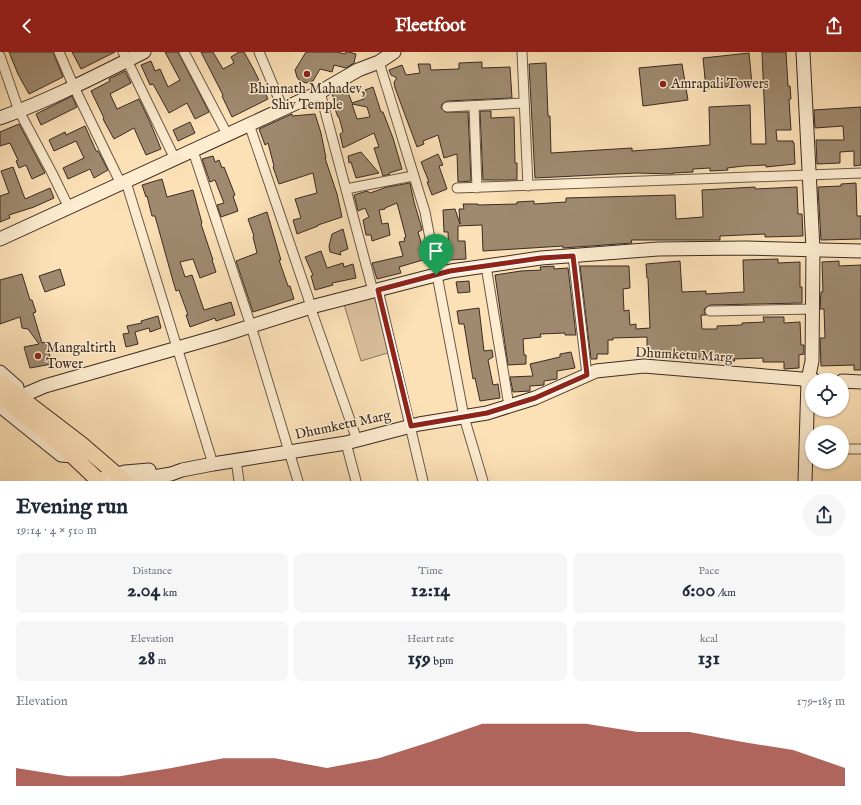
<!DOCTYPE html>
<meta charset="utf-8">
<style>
body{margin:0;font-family:"IM FELL English",serif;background:#f6f6f7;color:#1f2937;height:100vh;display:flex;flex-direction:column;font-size:15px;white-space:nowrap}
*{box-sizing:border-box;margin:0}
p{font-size:13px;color:#747a83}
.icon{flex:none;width:22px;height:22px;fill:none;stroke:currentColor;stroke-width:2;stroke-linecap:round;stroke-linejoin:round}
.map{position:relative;height:429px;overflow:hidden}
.side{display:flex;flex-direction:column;background:#fff;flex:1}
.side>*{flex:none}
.controls{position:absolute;left:805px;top:321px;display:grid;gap:8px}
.controls a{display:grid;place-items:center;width:44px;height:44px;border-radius:50%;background:#fff;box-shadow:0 1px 3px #0004;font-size:20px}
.pin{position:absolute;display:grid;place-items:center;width:34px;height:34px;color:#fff;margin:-41px -17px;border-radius:50% 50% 50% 0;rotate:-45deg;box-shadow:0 0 4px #0007}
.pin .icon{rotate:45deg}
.round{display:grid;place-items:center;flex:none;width:42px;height:42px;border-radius:21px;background:#f6f6f7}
.overview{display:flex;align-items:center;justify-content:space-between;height:68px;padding:0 16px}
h1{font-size:22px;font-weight:700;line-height:30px}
.figures{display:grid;grid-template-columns:repeat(3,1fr);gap:6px;height:68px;padding:4px 16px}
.figures div{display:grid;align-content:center;border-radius:8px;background:#f6f6f7;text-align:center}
.figures b{font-size:20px;font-weight:700}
.figures small{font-size:11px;font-weight:400}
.figures p{font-size:11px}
.chart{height:112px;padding:8px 16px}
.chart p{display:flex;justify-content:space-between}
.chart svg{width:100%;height:72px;margin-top:4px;fill:#8f2418;opacity:.7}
header{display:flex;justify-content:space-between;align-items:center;height:52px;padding:0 16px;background:#8f2418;color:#fff;font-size:18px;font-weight:700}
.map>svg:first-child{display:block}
.green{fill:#dbc29e;stroke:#8a7661}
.building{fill:#9f8a70;stroke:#3a2b24;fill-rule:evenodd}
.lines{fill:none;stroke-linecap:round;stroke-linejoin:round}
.street-casing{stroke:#6a5849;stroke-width:11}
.secondary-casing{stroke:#3a2b24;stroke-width:15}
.primary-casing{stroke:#3a2b24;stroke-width:17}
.street{stroke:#fdecd0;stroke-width:9}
.secondary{stroke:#fdecd0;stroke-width:13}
.primary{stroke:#fce1b7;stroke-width:15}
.route-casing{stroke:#fff;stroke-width:8}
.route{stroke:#8f2418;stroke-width:5}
.poi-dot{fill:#8f2418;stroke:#fdecd0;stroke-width:1.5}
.labels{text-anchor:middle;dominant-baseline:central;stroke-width:3;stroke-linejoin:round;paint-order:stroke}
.poi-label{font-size:14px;fill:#3a2b24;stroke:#fdecd0;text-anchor:start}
.street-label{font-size:14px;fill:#3a2b24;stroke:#fdecd0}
</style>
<header><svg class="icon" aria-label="back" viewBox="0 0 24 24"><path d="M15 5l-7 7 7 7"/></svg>Fleetfoot<svg class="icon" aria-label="share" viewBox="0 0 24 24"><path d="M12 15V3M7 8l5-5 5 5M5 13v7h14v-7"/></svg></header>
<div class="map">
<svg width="861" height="429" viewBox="0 0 861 429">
<rect width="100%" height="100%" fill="#fce1b7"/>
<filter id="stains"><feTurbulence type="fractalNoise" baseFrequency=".005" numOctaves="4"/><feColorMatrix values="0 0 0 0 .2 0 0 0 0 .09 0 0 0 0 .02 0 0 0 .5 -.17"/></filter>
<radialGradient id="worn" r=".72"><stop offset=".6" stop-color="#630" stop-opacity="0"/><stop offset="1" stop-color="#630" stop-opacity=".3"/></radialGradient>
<path class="green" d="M375,241l16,59 -30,9 -18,-60z"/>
<path class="building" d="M9,0h44l10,25 -34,17 -11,-20z
M72,0h43l-34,17z
M165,0h13l31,60 -14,7 -8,-16 -18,10 -16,-29 -3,1 -9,-20 10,-4 4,10 5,-2 8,18 12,-7z
M201,0h12l10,17 11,-6 -3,-6 8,-5h5l10,18 14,29 -36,18 -10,-21 1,-1z
M306,0h31l8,2 1,-2h3l7,2 -2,9 -8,5 -12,-3 -2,7 -12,-3 -7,12 -7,2 -7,-3 -2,-3 -2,-7z
M762,0h24l2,34h2l1,13h-2l2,31h-15l1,11h16v2h1l1,21 -29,3v-2l-22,1 -17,2 1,2 -18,1v-3l-17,1v3l-20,1v1l-37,-1 -101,5 -6,-114 17,-1 2,53h2l1,37 81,-5v3l28,-2 50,-4 -1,-38 41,-2 1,39h15z
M749,1l3,31 -46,5 -3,-31z
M482,10v6l28,-1 2,31 -65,3 -5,3 -1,4 4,4h23l3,69 -13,1 -1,-28 -13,4 -6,-23 -15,6 1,3 -7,3 -22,-59 -1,-6 3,-4 -6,-3 -2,-5 13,-5 4,10 14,-2 -2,-9h12l1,6 28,-1v-6z
M682,12l6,36 -45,6 -4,-38z
M125,19l6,12 -21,11 7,15 22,-10 11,23 11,27 -15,6 -12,-27 -20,11 -11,-20 1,-1 -13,-27 19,-10 -1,-2z
M373,35l8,25h2l10,26 9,31 -13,4 1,1 -7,2 -9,-28 5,-1 -5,-14 -31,15 -3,-14 3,-2 -4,-15h-1l-3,-8h3l-6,-15 16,-2 4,11 12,-4 -2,-6 4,-1 -1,-2zM352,52l15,3 3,10 -13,2z
M72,44l5,11 -36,18 -5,-11z
M861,55v58l-7,1v-15l-14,1v11l-23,1 -1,-24h28l-1,-14 -28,2 -1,-18z
M480,59h11v7l23,-1 1,46h2v17h-34z
M292,62v2l23,-2 6,19 5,25h-1l12,36 5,23 -24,8v1l-21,8 -4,-14 8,-2 -6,-19 22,-6 -4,-20 -34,11 -6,-17 1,-1 -6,-23 -3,2 -6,-16z
M190,70l5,11 -17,8 -5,-11z
M19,72l26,49 -13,6 -6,-14 -7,3 -3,-7 2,-1 -8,-17 -10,3v-14z
M85,74l11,25h2l10,19 -14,8 -4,-9 -22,10 -5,-11 21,-10 -8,-17 -22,10 -5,-11 16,-8 1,3z
M361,100l18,21 -23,5 -5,-16 -2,1 -1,-7z
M438,102l5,11 -4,1 8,23 -15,6 -5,-13h2l-8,-20z
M213,104l2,6 4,-2 3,8 2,-1 11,28 -2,1 5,15 -17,6 -4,-12 7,-2 -9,-23 -5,2 -8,-23z
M13,115l12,32 25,-11 4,10 -20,9 -25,8 1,3 -10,4v-26l9,-3 -8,-22z
M162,127l5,18 26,-7 9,33 -1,1 12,36h-1l4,12 -16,6 -7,-19 -13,3 5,15 7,-2 12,35 27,-8 4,13 -19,6 -1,-3 -25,9 -4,-12h2l-9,-25 -3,1 -3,-10 -18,-65h-3l-5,-20 -1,1 -4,-12z
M410,131l4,19 8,27v1l-4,2 8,27 -27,8 2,6 -24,6 -5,-16 31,-7 -4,-14 6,-1 -1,-3 2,-1 -9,-34 -12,5v1l-6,1 3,14 6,-1 2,12 -18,6 -1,-6h-5l-3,-15 6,-3 -4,-9 -7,3 -4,-16 13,-4 3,2 17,-6z
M856,131l1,33h4v23l-40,1 -3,-53 23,-1v-2z
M755,135v2l42,-2 1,27h4l1,22 -38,1v-3l-45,2v4h-89l1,3 -69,5v-2l-80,5 -1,-26 -24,1v15h7l1,18 -17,1 -1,-28h-4l-1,-22 12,-1 5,15 -1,-15h5l-1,-5h15v1l39,-1v-2l17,-1v3l32,-2v-4l109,-3 1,24 27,-2 -1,-27z
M267,160l14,48h-2l9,26h2l4,13 -41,13 -17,-51 21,-8 -4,-16 1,-1 -6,-17z
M343,177l5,20 -8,3 1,3 -11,-3 -1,-6 3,-12z
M321,199l6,17 16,-5 1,4 9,-3 3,14 -24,5 1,2 -18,5 -4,-14 2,-1 -8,-18z
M778,207v4l22,-1v25h2v16l-92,2 -5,3 -1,4 2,3h-5l1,14h15v-3l25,-1v-2l22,-1 -1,-5h21v6l16,-1 1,23h3v9l-5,1v13l-15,1v-7h-21v-4l-29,1 1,2 -17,1v-3l-30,1v-2l-19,1v-5l-22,1v-18l-34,1v2h-5v14h-11v5h-6l-11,-93h49l1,22 -7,1 1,22 5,-1 1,15 6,-1v5l14,-1 -2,-50h-1l-1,-14 34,-3 2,31 24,-1v3l38,-2 -1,-32z
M839,209v5l22,-1v105h-7v-5l-33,1 -1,-28h5l-1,-29h-4l1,-17h2l-1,-30z
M554,214v3l14,-1 8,67h-11v-2l-25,1 1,3 -18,2 1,16h2v9l-18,1 -13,-90 26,-4 20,-1 -1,-3z
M60,217l5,16 -20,7 -6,-16z
M22,222l8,26h2l4,12 -3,1 9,30 4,-1 6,22 -22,4 -6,-21 15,-3 -11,-15 -6,-1 -2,-11 -20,7v-44z
M469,229l1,11 -12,1 -2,-11z
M479,256l5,43 8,-1 1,7 -5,3 5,25 5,-1 2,14 -20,3 -5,-23 -2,1 -9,-55h-5l-2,-13z
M158,264l3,12 -11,4 -1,-4 -14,4 3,12 -12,3 -3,-13 6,-1 -2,-7 15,-3 -1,-2z
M571,300l4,16 -18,3v8l-13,2v4l-14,1v5l-17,1 -3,-15 23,-1 -3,-12 30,-7v-3z"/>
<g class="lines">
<g class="street-casing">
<path id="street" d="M59,0l15,35 47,97
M123,0l52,107
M184,0l43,82
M259,0l24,57
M522,0l6,134
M0,4l19,55 33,62 17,35
M379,10l46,150 39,205 19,64
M320,40l53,199
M474,54l3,82
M447,55l77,-4
M249,72l59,173 5,18 44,125
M193,99l58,175 47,155
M126,130l87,282
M457,136l404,-15
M346,137l67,-13
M573,204l14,119
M486,214l23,140
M378,238l45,191
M710,259l103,-2
M346,391l10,38
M842,397h19
M236,408l3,21"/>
</g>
<g class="secondary-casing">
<path id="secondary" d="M803,0l10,197 -1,112 -4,19 -3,101
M0,66c50,-18 96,-42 144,-66
M0,187l320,-147 38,-22 21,-8 15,-10
M0,320l17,15
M842,329l19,1
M26,342l19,-8 178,-51 88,-28 140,-36 90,-13 117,-9 88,-1 115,3
M0,354l61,49 13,1
M95,429l30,-9 24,-2
M129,429l42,-7 11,-4 31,-6 133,-21 73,-19 68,-11 48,-15 61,-27 48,-5 170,14"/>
</g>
<g class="primary-casing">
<path id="primary" d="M0,330l81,62 43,37
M0,343l60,49 39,37"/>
</g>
<use href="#street" class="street"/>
<use href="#secondary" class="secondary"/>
<use href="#primary" class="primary"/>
</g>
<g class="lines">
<g class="route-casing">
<path id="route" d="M573,204l14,119 -52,23 -48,15 -76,13 -33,-136 72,-19 91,-13z"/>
</g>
<use href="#route" class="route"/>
</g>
<g class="poi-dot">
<circle cx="307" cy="22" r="4"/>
<circle cx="663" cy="32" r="4"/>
<circle cx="38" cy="304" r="4"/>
</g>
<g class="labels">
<g class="poi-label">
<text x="671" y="32">Amrapali Towers</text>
<text x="307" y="37" text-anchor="middle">Bhimnath Mahadev,<tspan x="307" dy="16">Shiv Temple</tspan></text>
<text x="46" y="296">Mangaltirth<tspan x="46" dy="16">Tower</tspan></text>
</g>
<g class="street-label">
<text transform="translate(684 303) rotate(3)">Dhumketu Marg</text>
<text transform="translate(343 373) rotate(-12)">Dhumketu Marg</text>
</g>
</g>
<rect width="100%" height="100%" filter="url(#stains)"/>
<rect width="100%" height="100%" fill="url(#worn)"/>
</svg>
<div class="controls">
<a><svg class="icon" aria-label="locate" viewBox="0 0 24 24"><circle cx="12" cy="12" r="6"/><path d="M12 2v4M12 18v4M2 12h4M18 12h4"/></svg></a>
<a><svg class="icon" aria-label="layers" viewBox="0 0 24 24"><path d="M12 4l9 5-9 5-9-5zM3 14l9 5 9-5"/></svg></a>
</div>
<div class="pin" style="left:436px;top:223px;background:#1e9e55"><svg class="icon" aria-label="arrive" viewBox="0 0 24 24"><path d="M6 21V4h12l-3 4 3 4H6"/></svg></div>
</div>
<section class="side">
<div class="overview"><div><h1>Evening run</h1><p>19:14 · 4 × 510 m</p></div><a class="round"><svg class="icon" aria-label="share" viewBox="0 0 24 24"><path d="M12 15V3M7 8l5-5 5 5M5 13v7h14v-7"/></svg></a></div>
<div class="figures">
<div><p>Distance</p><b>2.04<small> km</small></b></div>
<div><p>Time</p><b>12:14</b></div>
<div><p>Pace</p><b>6:00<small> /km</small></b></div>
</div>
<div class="figures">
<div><p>Elevation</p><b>28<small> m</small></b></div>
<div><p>Heart rate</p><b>159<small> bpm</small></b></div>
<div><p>kcal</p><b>131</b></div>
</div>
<div class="chart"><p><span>Elevation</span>179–185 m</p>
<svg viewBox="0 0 160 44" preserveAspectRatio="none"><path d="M0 44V33L10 38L20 38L30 33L40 27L50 27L60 33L70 27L80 17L90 6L100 6L110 6L120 11L130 11L140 17L150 22L160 33V44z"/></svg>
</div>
</section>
